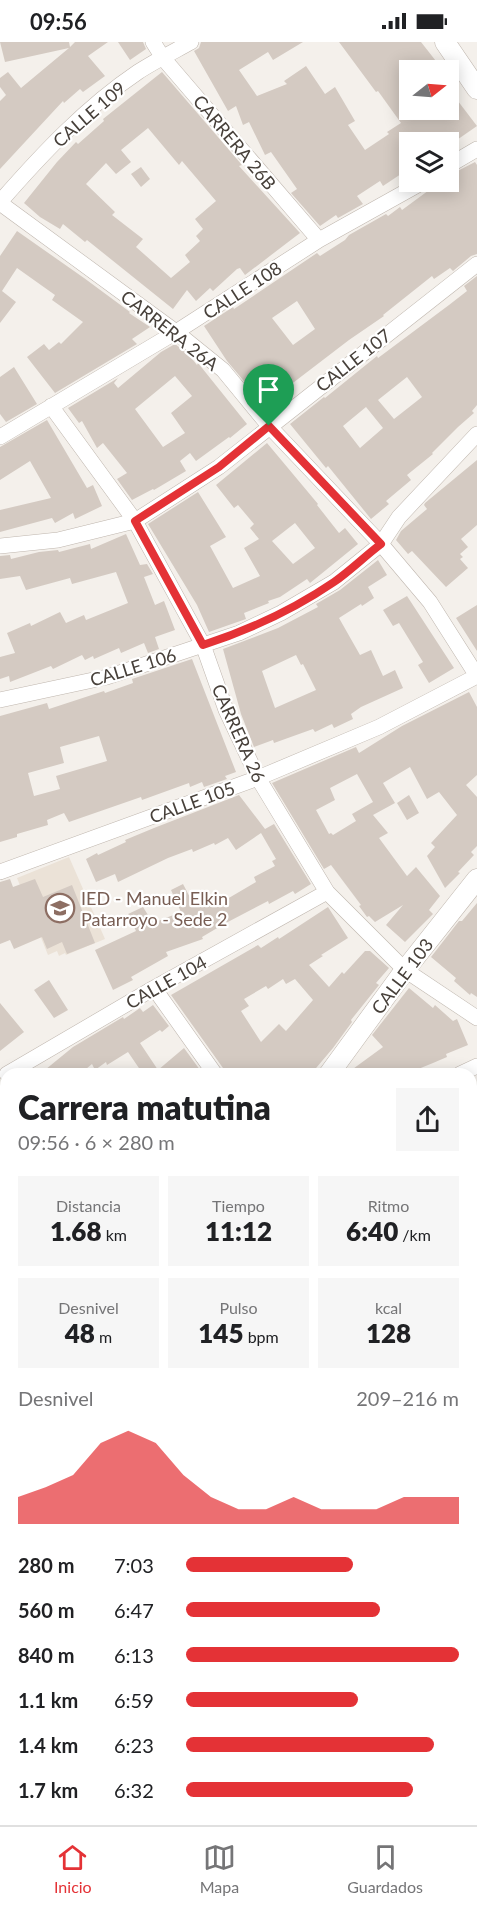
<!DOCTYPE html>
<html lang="es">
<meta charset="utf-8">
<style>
body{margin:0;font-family:Lato,sans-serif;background:#f6f6f6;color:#202124;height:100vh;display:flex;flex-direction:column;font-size:22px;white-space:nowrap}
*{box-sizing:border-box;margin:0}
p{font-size:20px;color:#757577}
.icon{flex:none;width:33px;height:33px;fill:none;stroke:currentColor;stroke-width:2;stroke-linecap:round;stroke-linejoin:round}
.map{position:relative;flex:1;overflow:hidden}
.panel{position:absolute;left:0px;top:1026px;width:477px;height:758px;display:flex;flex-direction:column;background:#fff;border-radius:18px 18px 0 0;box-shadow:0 3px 15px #0003}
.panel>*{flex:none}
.needle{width:39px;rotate:73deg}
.buttons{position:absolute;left:399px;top:18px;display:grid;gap:12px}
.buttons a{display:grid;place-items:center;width:60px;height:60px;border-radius:0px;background:#fff;box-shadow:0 3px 15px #0003;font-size:30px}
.pin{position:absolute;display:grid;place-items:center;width:51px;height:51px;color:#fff;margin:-62px -26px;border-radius:50% 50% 50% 0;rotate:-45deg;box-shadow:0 0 6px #0007}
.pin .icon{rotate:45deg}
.round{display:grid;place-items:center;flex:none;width:63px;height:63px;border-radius:0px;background:#f6f6f6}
.head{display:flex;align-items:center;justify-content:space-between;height:102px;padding:0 18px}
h1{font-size:33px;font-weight:800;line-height:45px}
.stats{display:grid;grid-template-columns:repeat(3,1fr);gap:9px;height:102px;padding:6px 18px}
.stats div{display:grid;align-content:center;border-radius:0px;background:#f6f6f6;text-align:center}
.stats b{font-size:26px;font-weight:800}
.stats small{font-size:16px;font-weight:400}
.stats p{font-size:16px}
.chart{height:168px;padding:12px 18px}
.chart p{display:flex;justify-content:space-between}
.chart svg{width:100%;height:108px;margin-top:6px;fill:#e43236;opacity:.7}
ul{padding:0 18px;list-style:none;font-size:20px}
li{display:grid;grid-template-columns:96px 72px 1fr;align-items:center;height:45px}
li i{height:15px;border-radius:8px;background:#e43236}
.status{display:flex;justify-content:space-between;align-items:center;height:42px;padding:0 30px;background:#fff;direction:ltr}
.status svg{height:16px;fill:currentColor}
.tab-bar{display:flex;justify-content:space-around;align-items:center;height:84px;border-top:2px solid #e0e0e0;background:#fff;font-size:16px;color:#757577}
.tab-bar a{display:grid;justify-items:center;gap:3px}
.tab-bar .current{color:#e43236}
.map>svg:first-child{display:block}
.education{fill:#ebe2d7}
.building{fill:#d4cac2;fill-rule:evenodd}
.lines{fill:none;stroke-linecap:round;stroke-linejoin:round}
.minor-casing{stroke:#bfb6ae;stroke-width:16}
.tertiary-casing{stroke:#bfb6ae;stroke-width:21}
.minor{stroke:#fff;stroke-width:15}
.tertiary{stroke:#fff;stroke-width:20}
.route-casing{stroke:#fff;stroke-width:12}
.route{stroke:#e43236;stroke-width:8}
.labels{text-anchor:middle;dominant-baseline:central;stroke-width:4.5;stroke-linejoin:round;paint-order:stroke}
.street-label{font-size:18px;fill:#47403a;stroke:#fff}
.education-label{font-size:18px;fill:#785e54;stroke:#fff;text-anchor:start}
</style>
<div class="status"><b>09:56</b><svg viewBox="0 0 49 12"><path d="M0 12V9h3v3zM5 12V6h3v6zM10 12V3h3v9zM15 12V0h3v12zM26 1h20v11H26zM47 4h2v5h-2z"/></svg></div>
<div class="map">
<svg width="477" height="1783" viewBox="0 0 477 1783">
<rect width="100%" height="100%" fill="#f4f0eb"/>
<path class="education" d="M69,815l36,82 -39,16 -1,-2 -6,3 -2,-5 -9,4 -31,-77z"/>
<path class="building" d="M0,0h69l1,5 5,-5h33l-20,14 17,20 -22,16 -3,-3 -16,14 -1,-2 -63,68v-68l6,-6 -6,-8v-9l8,-6 13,16 48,-40 -64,14z
M118,0h25l3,7 -16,11z
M201,0h102l-30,18 -5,-8 -29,18 18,26 30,-12 -3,-3 22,-15 19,28 10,-7 20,34 -7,4 17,25 24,-16 -2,-2 14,-9 -23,-32 -2,1 -37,-50h82l22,28h-33v40h38v-22l29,38 -23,16h-44v26l-27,18 -3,-5 -23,15 6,8 -25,14 -2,-3 -16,11 -29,-33 6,-4 -26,-37 -6,3 -16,-33 -6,3 -7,-19 -8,5 -34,-60 5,-3z
M162,30l80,93 -3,1 61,67 -55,42 -5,-7 -3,1 -24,22 -3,-3 -14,13 -9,-11 -14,19 -86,-69 -2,2 -22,-18 -3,5 -20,-12 -16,-14 33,-41 19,-20 2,2 26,-23 -1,-2zM148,86l31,37 3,-4 34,40 -21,18 8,10 -7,7 4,5 -15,14 5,7 -19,16 -35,-31 7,-8 -31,-24 3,-3 -29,-28 20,-21 10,11 15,-12 -10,-12z
M475,120l2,3v89l-6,2 -18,15 -3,-3 -16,11 -2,-3 -49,39 1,1 -35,24 -81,62 -15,-20 -5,4 -21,-25 -23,-35 29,-19 1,2 83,-56 3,3 25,-16 4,-5 37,-21 2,2 12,-9 2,3 38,-28h8v-6zM297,259l18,28 -22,16 -21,-27z
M141,125l9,12 -9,8 -10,-13z
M17,189l67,47 46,34 -1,1 21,14 -18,12 5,5 -82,49 -28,-36 17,-13 5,6 10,-8 2,2 22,-22 -31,-22 3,-5 -38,-27 -15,23 14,11 -16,21v-67z
M477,234v129l-5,6 2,2 -16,14 -26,26 1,1 -26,21 4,5 -25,21 3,3 -18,15 -43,-53 -2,2 -36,-44 34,-27 1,1 52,-42 1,2 71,-53 18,-14 -3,-5zM407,335l15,20 -28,22 -16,-19zM366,365l17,21 -23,20 -17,-22z
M175,302l14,11 8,10 1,-2 49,61 -17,14 -1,-1 -33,24 -6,-8 -10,8 6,10 -32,19 -1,-1 -21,11 -15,-21 10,-6 -24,-30 -6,5 -15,-27 -3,2 -11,-15 50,-30 -4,5 4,5 43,-36zM175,334l17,20 -21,17 14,20 -22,14 -28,-38z
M14,325l23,37 -31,18 -6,-8v-37z
M47,378l40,68 6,-3 9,21 -27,13 -2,-6 -18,10 -3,-5 -52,14v-22l51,-12 -21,-37 -30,19v-33z
M267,401l51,61 -1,1 22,28 6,-5 13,16 -48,39 -3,-4 -27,18 -12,4 1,2 -25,10 2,6 -37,13 -12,-27 -49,-81 50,-32 28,45 -16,9 23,42 27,-12 -16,-28 15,-9 -9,-11 4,-4 -16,-19 -4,3 -18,-23zM295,481l20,25 -22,16 -21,-23z
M477,418v65l-16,14 7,8 -8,7 3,3 -3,2 8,9 -22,19 -34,-36 -4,3 -12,-14 5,-9 26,-22 -3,-4 1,-2z
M126,492l14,31 7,-1 6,10 -9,3 11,28 9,-4 11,29 -20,7 4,12 -11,4 -4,-10 -23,10 -2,-5 -25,11 -1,-3 -8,4 -3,-5 -29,14 -2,-3 -41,16 -1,-6 -9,3v-22l15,-4 -8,-20 23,-10 1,3 29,-14 6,11 18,-8 2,5 42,-17 -12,-31 -44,12 -2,-6 -44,12 -6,-14 -20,3v-23l10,-1 1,4 28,-7 19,-2 1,2 31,-8 1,5z
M378,518l9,15 -19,12 6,11 -12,8 -1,-2 -22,14 21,37 11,-5 12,26 12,-6 8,18 -42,19 -10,7 2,5 -19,9 -2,-4 -17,8 -2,-3 -39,14 -1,-3 -19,7 -13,-33 -18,-65 55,-21 40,-21 -2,-3 24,-14zM296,613l5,10 2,-1 13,26 -41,18 -13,-37z
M407,554l47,72 -25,15 -11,-18 5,-3 -24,-39 -6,3 -10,-16z
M477,563v46l-21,-33z
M192,617l44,113 -11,4 2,3 -23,8 -2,-5 -12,5 -1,-4 -47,17 -1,-3 -72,25 -5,-9 -17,7 1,5 -31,9v3l-17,5v-126l47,-13 2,6 55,-18 1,2 28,-10 -1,-4zM99,694l8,25 -51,15 4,13 -26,7 -6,-23 36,-10 -4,-16z
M469,650l8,15v68l-11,10 11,12v49l-6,6 3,3 -16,17 2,1 -15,15 -18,-32 8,-9 -4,-4 26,-28 -18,-23 -12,7 -17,-32 -27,16 12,20 -22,12 15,18 -9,5 28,38 9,-9 24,29 -11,14 4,4 -28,28 -19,-17 17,-20 -28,17 -6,-6 -2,1 -8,-11 2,-1 -30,-40 -7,4 -52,-86 84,-36 3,6 43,-27zM357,732l16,28 -21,12 4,7 -23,14 -2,-2 -2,1 -13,-24 19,-10 -5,-12z
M239,753l26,34 9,-5 37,60 -16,10 -2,-3 -24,13 -1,-3 -44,23 -22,13 1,2 -37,13 2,4 -37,21 2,3 -20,10 -18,-40 41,-19 -8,-17 15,-7 10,16 28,-11 -10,-22 12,-6 11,21 23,-13 5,10 34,-20 -2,-5 21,-11 -3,-5 4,-2 -15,-26 -25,17 -8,-12 -13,7 -1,-2 -21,9 -1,-3 -24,9 -50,24 -3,-8 -19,8 -10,-23 11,-6 1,2 28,-13 -1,-2 29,-12z
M409,753l10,18 -12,7 -10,-17z
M10,837l3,8 22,-8 8,18 29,-12 23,58 -28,11 -5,-12 -15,7 -5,-12 -28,12 -4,-9 -10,4v-62z
M477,861v94l-6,-4 -1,2 -16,-14 2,-3 -25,-21 28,-36h3z
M328,865l20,31 -27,17 2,1 -14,9 20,22 13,-15 2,2 21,-23h5l19,17 -13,15 3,2 -28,35 1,2 -19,26 -22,26h-86l-2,-6 -52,-73 87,-50 3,3 17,-11 1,2zM283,937l3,5 9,-5 18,21 -27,31 -7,-7 -18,18 -20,-31 8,-5 -5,-7 22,-13 2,3z
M49,938l19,30 -14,8 -20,-28z
M409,946l24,20 2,-3 18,16 4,-2 11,26 -22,9 1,3 -14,6 -27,11h-60l37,-27 -11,-12z
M0,961l24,29 -24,19z
M153,963l16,21 -7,6 -2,-2 -20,13 18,27 26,-22 19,26h-60l-15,-22 -21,13 -1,-3 -11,8 -3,-6 -12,10h-40l33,-27 50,-30 1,2 16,-11 3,4z"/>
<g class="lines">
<g class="minor-casing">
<path id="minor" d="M153,0l10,16 156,182
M448,124l29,-17
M0,160c41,-47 86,-95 138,-130 17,-11 35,-20 53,-30
M0,161l176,129 47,38 46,56 112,118 49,58 47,74
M51,364l84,115 68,124 23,65 32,68 69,114 78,78 72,48
M0,395l176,-105 143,-92 104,-58
M0,504l58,-6 77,-19 84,-54 258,-203
M0,658l107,-23 132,-44 42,-20 53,-31 47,-38 18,-27 78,-83
M0,830l258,-94 121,-51 98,-51
M154,946l61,86
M7,1032l147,-86 173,-96
M460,1032l17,-8
M471,1217l6,6
M0,1310l6,6
M471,1422l6,7
M0,1431l6,-3
M471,1633l6,5
M330,1778l5,5
M462,1778l4,5
M149,1783l6,-5"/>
</g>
<g class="tertiary-casing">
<path id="tertiary" d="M445,0l32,47
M329,1032l76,-104 72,-91
M0,1248l6,-3
M471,1329l6,-6
M0,1681l6,-3"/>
</g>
<use href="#minor" class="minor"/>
<use href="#tertiary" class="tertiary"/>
</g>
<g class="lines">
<g class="route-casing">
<path id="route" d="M269,384l112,118c-16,12 -31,27 -47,38 -41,28 -85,48 -131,63l-68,-124 84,-54z"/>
</g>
<use href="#route" class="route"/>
</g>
<defs>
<g id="school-ring" transform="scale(1.5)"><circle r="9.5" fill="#fff" stroke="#8d6e63" stroke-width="1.5"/><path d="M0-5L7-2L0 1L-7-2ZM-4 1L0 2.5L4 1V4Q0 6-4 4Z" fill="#8d6e63"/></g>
</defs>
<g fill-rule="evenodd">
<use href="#school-ring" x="60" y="866"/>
</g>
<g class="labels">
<g class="street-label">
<text transform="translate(89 72) rotate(-41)">CALLE 109</text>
<text transform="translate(235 100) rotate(50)">CARRERA 26B</text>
<text transform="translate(242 248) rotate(-33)">CALLE 108</text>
<text transform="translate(170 288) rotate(38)">CARRERA 26A</text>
<text transform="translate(353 318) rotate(-38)">CALLE 107</text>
<text transform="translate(133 625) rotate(-17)">CALLE 106</text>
<text transform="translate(239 691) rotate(66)">CARRERA 26</text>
<text transform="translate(192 760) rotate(-20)">CALLE 105</text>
<text transform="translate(402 934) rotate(-53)">CALLE 103</text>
<text transform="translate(166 940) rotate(-29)">CALLE 104</text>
</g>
<g class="education-label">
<text x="81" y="856">IED - Manuel Elkin<tspan x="81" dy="21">Patarroyo - Sede 2</tspan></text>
</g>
</g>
</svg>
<div class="buttons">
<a><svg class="needle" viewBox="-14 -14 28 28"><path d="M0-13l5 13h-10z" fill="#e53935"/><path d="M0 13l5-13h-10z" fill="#757577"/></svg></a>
<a><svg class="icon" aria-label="layers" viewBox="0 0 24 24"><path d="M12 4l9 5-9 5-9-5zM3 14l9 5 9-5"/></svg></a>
</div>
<div class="pin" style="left:269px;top:384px;background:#1e9e55"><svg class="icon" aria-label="arrive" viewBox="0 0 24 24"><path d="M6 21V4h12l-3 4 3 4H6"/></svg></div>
<section class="panel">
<div class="head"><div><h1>Carrera matutina</h1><p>09:56 · 6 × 280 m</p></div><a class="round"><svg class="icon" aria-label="share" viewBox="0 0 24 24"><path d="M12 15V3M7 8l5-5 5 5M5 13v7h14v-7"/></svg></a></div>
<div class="stats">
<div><p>Distancia</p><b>1.68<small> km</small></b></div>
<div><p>Tiempo</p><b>11:12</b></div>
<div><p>Ritmo</p><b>6:40<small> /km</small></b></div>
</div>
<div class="stats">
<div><p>Desnivel</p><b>48<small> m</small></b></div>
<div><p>Pulso</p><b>145<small> bpm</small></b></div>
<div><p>kcal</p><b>128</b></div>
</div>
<div class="chart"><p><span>Desnivel</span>209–216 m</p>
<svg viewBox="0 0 160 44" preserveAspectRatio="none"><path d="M0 44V33L10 29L20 24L30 11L40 6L50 11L60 24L70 33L80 38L90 38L100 33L110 38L120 38L130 38L140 33L150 33L160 33V44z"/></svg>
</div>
<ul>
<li><b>280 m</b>7:03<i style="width:61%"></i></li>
<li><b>560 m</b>6:47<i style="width:71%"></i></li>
<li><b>840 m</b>6:13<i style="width:100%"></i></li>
<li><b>1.1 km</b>6:59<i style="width:63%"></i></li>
<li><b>1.4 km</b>6:23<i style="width:91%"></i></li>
<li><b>1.7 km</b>6:32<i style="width:83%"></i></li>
</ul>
</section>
</div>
<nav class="tab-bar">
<a class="current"><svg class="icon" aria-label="home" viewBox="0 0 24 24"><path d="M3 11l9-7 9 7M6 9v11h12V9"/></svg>Inicio</a>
<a><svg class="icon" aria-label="map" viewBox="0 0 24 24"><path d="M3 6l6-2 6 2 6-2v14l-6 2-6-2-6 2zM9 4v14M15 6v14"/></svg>Mapa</a>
<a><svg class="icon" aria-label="saved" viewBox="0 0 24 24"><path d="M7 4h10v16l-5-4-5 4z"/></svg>Guardados</a>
</nav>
